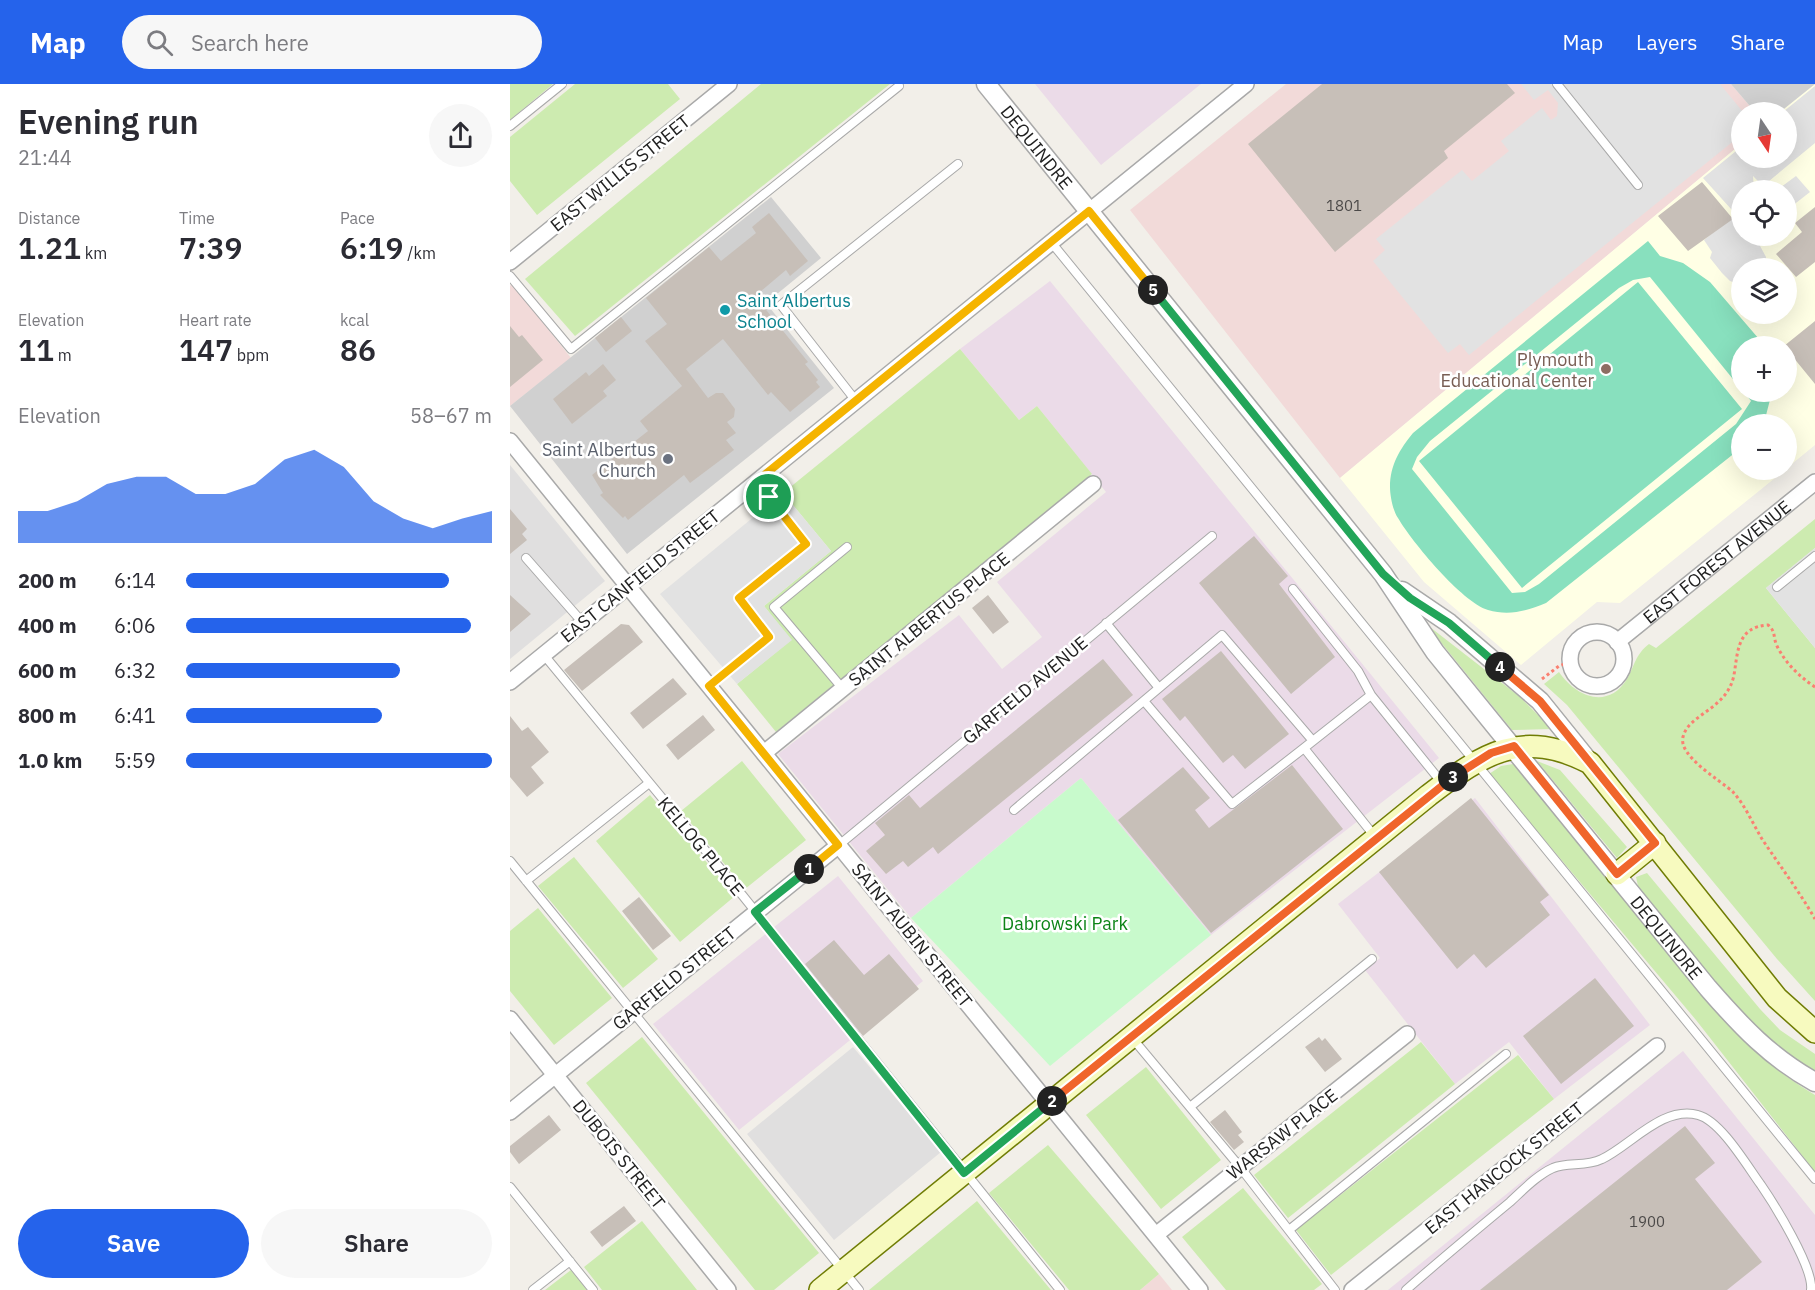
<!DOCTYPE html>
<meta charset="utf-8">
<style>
body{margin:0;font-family:"IBM Plex Sans",sans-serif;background:#f7f7f7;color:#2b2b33;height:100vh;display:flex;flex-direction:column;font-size:22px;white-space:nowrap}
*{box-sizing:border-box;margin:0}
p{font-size:20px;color:#7c7c81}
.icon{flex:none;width:33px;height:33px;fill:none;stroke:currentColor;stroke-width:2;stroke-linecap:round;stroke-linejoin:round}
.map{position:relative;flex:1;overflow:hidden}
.details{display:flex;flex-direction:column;background:#fff;width:510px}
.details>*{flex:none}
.needle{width:39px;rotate:167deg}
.controls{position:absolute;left:1221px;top:18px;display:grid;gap:12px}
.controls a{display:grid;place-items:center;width:66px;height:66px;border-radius:50%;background:#fff;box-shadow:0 6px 24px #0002;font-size:30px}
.pin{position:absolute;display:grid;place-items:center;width:51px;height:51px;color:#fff;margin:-26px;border:3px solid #fff;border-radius:50%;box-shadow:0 2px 6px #0007}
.km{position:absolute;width:30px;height:30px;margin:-15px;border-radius:50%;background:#222;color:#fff;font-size:16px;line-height:30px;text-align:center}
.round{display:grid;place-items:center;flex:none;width:63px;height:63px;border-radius:32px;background:#f7f7f7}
.overview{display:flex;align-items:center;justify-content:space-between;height:102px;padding:0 18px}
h1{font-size:33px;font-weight:600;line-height:45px}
.figures{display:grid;grid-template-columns:repeat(3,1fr);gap:9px;height:102px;padding:6px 18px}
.figures div{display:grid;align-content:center}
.figures b{font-size:30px;font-weight:600}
.figures small{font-size:16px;font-weight:400}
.figures p{font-size:16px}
.chart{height:168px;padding:12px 18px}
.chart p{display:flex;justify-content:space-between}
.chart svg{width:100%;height:108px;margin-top:6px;fill:#2563eb;opacity:.7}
.button{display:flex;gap:12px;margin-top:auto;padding:12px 18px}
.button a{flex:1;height:69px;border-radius:36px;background:#2563eb;color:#fff;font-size:24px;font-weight:600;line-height:69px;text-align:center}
.button a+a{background:#f7f7f7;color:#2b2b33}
ul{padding:0 18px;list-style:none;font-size:20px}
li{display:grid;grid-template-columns:96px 72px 1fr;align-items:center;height:45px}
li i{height:15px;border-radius:8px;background:#2563eb}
header{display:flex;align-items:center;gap:36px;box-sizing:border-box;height:84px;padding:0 30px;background:#2563eb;color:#fff}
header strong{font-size:28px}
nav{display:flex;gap:33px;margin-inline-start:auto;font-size:21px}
.search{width:420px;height:54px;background:#f7f7f7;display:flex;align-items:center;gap:15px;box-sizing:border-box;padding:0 21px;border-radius:33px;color:#7c7c81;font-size:22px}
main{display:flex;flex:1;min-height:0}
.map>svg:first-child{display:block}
.residential{fill:#e0dfdf}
.commercial{fill:#f2dad9}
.industrial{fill:#ebdbe8}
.education{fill:#ffffe5;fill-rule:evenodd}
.religious{fill:#d0d0d0}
.grass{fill:#cdebb0}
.park{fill:#c8facc}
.pitch{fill:#88e0be}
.parking{fill:#e2e2e2}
.building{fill:#c7bfb8}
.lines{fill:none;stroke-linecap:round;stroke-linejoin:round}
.service-casing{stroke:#a9a9a9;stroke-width:10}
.minor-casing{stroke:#a9a9a9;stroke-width:18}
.tertiary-casing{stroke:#a9a9a9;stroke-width:21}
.secondary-casing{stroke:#707d05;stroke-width:24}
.path{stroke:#fa8072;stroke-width:3;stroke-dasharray:3 3;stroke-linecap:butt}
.service{stroke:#fff;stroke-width:8}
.minor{stroke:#fff;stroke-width:15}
.tertiary{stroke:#fff;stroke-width:18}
.secondary{stroke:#f7fabf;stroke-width:21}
.split-1-casing{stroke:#fff;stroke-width:12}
.split-2-casing{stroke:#fff;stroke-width:12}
.split-3-casing{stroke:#fff;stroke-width:12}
.split-4-casing{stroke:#fff;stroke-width:12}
.split-5-casing{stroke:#fff;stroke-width:12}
.split-6-casing{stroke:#fff;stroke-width:12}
.split-1{stroke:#f5b400;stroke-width:8}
.split-2{stroke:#22a559;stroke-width:8}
.split-3{stroke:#f0652b;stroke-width:8}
.split-4{stroke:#f0652b;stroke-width:8}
.split-5{stroke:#22a559;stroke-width:8}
.split-6{stroke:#f5b400;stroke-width:8}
.culture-dot{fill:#0f9aa8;stroke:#fff;stroke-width:2}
.education-dot{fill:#8d6e63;stroke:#fff;stroke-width:2}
.worship-dot{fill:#6b7280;stroke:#fff;stroke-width:2}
.labels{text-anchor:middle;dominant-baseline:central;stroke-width:5;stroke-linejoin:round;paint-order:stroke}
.number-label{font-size:15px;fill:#4b4948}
.street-label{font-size:18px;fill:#222;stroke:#fff}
.culture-label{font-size:18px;fill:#0d838f;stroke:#fff;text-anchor:start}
.education-label{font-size:18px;fill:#785e54;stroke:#fff;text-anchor:end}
.worship-label{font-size:18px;fill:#5b616d;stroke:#fff;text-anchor:end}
.park-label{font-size:18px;fill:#0c8416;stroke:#fff}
</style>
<header>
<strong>Map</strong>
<div class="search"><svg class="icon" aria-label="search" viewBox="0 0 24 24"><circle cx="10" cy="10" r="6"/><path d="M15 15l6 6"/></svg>Search here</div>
<nav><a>Map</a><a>Layers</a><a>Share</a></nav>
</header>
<main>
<section class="details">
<div class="overview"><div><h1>Evening run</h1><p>21:44</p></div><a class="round"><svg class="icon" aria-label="share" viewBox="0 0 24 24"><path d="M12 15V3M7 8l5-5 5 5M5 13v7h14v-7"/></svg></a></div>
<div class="figures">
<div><p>Distance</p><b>1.21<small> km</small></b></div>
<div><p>Time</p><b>7:39</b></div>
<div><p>Pace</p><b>6:19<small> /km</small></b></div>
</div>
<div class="figures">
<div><p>Elevation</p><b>11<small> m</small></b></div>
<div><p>Heart rate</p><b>147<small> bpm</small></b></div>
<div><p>kcal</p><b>86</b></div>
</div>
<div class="chart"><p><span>Elevation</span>58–67 m</p>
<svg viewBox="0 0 160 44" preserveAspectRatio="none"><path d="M0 44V31L10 31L20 27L30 20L40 17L50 17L60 24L70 24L80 20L90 10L100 6L110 13L120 27L130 34L140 38L150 34L160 31V44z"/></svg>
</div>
<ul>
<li><b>200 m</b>6:14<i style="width:86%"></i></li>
<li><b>400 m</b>6:06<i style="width:93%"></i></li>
<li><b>600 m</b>6:32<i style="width:70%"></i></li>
<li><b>800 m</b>6:41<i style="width:64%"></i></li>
<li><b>1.0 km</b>5:59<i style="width:100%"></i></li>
</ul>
<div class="button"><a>Save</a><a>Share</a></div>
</section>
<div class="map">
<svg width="1305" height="1206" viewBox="0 0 1305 1206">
<rect width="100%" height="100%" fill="#f2efe9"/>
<path class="residential" d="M0,381l95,116 -95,78z
M343,963l88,105 -107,88 -87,-106z"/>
<path class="commercial" d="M776,0h445l24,28h-13l-1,32 -401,334 -210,-268z
M2,200l59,74 -61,48v-120z
M649,1190l13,16h-32z"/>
<path class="industrial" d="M525,0h166l-100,81z
M540,197l389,477 -228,177 -130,-157 -170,140 -133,-164 181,-139 43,54 40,-32 -45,-55 109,-90 -69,-86 -18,14 -59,-71z
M965,714l175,227 -96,74 -45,-57 -54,42 -90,-114 15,-12 -42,-54z
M328,792l85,105 -184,149 -86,-106z
M1173,967l132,164v75h-427z"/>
<path class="education" d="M1305,0v361l-28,23 -1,-44h-44v46h43l-165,133 -23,-1 -76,63 -97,-83 -84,-104 401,-334 1,14h44v-46h-6zM1232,106h44v46h-44zM1232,184h44v46h-44zM1232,262h44v46h-44z"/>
<path class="religious" d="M1221,0h84l-35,28h-25z
M261,113l50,61 -55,45 68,85 -207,166 -117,-148z"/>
<path class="grass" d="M0,0h43l-43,36z
M65,0h93l12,15 -143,116 -27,-34v-44z
M251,0h129l-315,252 -50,-57z
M450,265l59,71 18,-14 55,68 -316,258 -39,-48 54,-44 -27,-34 67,-55 -48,-58z
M1305,435v29l-49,40 49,60v353l-38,-42 -210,-254 -23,-21 15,-12c17,25 49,38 68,7 8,-14 8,-24 22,-35l7,4z
M916,540l94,73 32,32 -40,1z
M232,677l64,79 -61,49 -64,-78z
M1027,677l23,9 67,77 -10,11z
M1003,680l202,246c33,36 57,59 100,85v77l-119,-152 -207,-246 12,-8z
M140,711l85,101 -55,46 -84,-101z
M64,773l84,102 -35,29 -85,-102z
M1137,789l113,136 20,21 35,24v18c-70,-39 -126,-125 -177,-186l-2,-9z
M28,824l74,90 -58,47 -44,-54v-60z
M132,953l177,216 -45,37h-19l-169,-207z
M911,958l34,42 -167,134 -34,-43z
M1008,971l36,44 -223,176 -35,-45z
M636,983l75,93 -60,49 -75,-94z
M538,1061l111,129 -19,16h-71l-80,-97z
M733,1104l79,96 -8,6h-88l-44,-53z
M467,1117l74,89h-182z
M132,1137l55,69h-95l-18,-23z
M61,1186l16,20h-42z"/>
<path class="park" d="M571,694l130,157 -161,131 -139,-148z"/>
<path class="pitch" d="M1138,157l12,15 23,7 27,19 49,57 5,7h-22l-1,43 -91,-112 -17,3 -14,8 -189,153 -13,16 -5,12 100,124 13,-1 14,-8 197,-160 15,-23 -7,-9h28l-8,31 -22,1 -1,24 -195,155c-19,8 -37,13 -58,7 -26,-8 -76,-68 -90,-92 -5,-7 -8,-22 -8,-31 0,-22 10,-38 23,-54z
M1128,198l104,127 -220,179 -103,-127z"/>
<path class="parking" d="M1011,0h199l23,28 -2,23 -272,220 -9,-11 -12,9 -75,-92 12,-11 -9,-11 86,-69 10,11 37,-30 -8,-10 41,-33 9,12 6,-4 1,-13 -10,-13 -14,10z
M1305,2v57l-52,43 -10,-10 1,14h-12l-1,30 -38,-42 38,-31 1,11h44v-46h-3z
M1286,92l14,16 -23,18 -1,-20h-9z
M1224,131l7,11 1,10h16l1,8 7,13 -1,11h-23l-1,17 -11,-4 -8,-8 -12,-15 2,-6 -8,-12z
M273,409l48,58 -67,55 28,34 -55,44 -77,-90z
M1305,464v100l-49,-60z"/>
<path class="building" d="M812,0h185l8,9 -71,58 4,7 -113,94 -87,-108z
M1192,98l31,37 -45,32 -30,-35z
M1305,123v55l-19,15 -20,-23 26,-22 -7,-9z
M259,129l39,48 -18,15 -4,-6 -31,26 53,66 -3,2 13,16 -2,2 4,5 -30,25 -19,-20 -3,3 -45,-56 -37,30 22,29 8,-5h7l12,16 -1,8 -7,5 9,11 -10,7 8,10 -44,33 -6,-8 -56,45 -3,-4 -2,2 -23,-23 3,-2 -11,-18 56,-44 -8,-10 42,-35 -37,-45 22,-17 -21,-26 63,-51 12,14 35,-28 -4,-6z
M111,233l11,14 -26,21 -11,-14z
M1305,237v63l-31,-38z
M0,242l9,11 3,-2 21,25 -33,27z
M93,280l13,16 -13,11 4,5 -35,28 -19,-25 33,-27 3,4z
M0,425l17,20 -5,5 5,6 -17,14z
M744,452l34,40 -9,8 56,73 -44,37 -92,-111z
M0,511l21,19 -21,18z
M478,511l21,27 -16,12 -21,-26z
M111,540l8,1 14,17 -61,49 -18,-21z
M711,567l68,83 -44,35 -12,-14 -10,8 -38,-47 -5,5 -18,-22z
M593,575l30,36 -195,159 -5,-7 -25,20 -5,-6 -17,13 -20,-23 19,-16 -10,-12 34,-28 11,13z
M163,594l14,16 -44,35 -13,-16z
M193,631l12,15 -37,30 -12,-15z
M0,632l12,15 6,-4 21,25 -18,15 13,16 -17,14 -17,-20z
M782,681l51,64 -132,104 -93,-113 65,-53 27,31 -15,12 14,18z
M961,714l78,97 -9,7 10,13 -64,53 -12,-14 -17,15 -78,-97z
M129,813l32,39 -18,14 -31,-39z
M324,856l30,35 25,-21 30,35 -56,47 -58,-72z
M1085,894l39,48 -73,58 -38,-48z
M809,953l3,4 3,-3 17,21 -17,13 -20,-25z
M715,1026l17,22 -4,3 6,7 -10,8 -24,-28z
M39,1031l12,15 -42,34 -9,-12v-6z
M1175,1042l30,37 -20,16 67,83 -35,28h-247z
M114,1122l12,15 -34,26 -12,-15z"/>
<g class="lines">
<g class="service-casing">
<path id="service" d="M1047,0l81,101
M0,42l52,-42
M541,158l764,937
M0,192l61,73 328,-263
M346,317l-75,-96 177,-141
M16,474l57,65
M1267,503l38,-31
M783,505l65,82 13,24
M596,539l53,65
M34,571l199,241 317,394
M199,602l60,-49 -30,-39 67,-54 -49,-63
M333,605l-69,-82 73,-60
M634,617l88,103 72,-56
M504,726l208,-175 91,106
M866,754l-72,-90 67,-53 71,88
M329,761l373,-309
M0,777l349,429
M16,797l123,-98
M623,955l107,128 95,123
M680,1023l182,-148
M0,1103l83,103
M779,1146l217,-176
M23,1206l37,-29
M896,1206c34,-30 69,-59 104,-88 12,-11 27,-27 43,-34 15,-6 33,-1 49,-9 28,-13 61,-54 96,-44 23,6 49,51 63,70 13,19 53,83 50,105"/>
</g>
<g class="minor-casing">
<g id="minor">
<path d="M0,178l219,-178"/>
<path d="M0,357l690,849"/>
<circle cx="1087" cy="575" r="27"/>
<path id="s1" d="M1107,558l198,-160"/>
<path d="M0,598l736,-598"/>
<path d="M254,669l329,-269"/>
<path d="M0,935l218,271"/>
<path d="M0,1028l329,-267"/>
<path d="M647,1150l250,-200"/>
<path d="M842,1206l305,-244"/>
</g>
</g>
<g class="tertiary-casing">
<g id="tertiary">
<path id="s2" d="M476,0l397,490 52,78 273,336c33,38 63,70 107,94"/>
<path d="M892,507l47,32 91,78 50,62"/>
</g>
</g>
<g class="secondary-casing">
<path id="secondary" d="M1107,790l38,-31
M310,1206l609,-495c55,-42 93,-67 161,-32l187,235 38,34"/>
</g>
<path class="path" d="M1032,595l17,-13 11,-4
M1305,603c-16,-11 -29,-23 -38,-41 -4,-8 -1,-15 -9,-21 -31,2 -30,26 -34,50 -7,35 -46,39 -51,62 -5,19 37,43 50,55 12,13 20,32 29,47 18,27 37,52 53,80"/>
<use href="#service" class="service"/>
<use href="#minor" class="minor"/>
<use href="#tertiary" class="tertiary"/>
<use href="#secondary" class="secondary"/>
</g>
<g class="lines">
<g class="split-1-casing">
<path id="split-1" d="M259,413l37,47 -67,54 30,39 -60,49 129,159 -29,24"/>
</g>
<g class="split-2-casing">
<path id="split-2" d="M299,785l-54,43 209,261 88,-72"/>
</g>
<g class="split-3-casing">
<path id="split-3" d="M542,1017l401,-324"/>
</g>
<g class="split-4-casing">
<path id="split-4" d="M943,693l38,-24 23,-7 103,128 38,-31 -115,-142 -40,-34"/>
</g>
<g class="split-5-casing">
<path id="split-5" d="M643,206l230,284 27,24 39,25 51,44"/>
</g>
<g class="split-6-casing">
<path id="split-6" d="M259,413l-12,-16 332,-270 64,79"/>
</g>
<use href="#split-1" class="split-1"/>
<use href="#split-2" class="split-2"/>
<use href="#split-3" class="split-3"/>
<use href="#split-4" class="split-4"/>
<use href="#split-5" class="split-5"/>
<use href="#split-6" class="split-6"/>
</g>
<circle class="culture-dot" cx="215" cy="226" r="6"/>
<circle class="education-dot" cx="1096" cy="285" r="6"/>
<circle class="worship-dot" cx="158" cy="375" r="6"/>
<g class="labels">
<g class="number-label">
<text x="834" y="121">1801</text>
<text x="1137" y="1137">1900</text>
</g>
<g class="street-label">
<text stroke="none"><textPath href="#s2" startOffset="81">DEQUINDRE</textPath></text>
<text transform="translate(110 89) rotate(-39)">EAST WILLIS STREET</text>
<text stroke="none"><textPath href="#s1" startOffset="128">EAST FOREST AVENUE</textPath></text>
<text transform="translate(130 492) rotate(-39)">EAST CANFIELD STREET</text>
<text transform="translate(419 535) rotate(-39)">SAINT ALBERTUS PLACE</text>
<text transform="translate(515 606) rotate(-40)">GARFIELD AVENUE</text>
<text transform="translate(191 762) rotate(50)">KELLOG PLACE</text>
<text transform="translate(402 851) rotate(51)">SAINT AUBIN STREET</text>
<text stroke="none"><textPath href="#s2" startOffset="1092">DEQUINDRE</textPath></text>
<text transform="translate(164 894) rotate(-39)">GARFIELD STREET</text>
<text transform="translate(772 1050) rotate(-38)">WARSAW PLACE</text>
<text transform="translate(109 1070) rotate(51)">DUBOIS STREET</text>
<text transform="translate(994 1084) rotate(-39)">EAST HANCOCK STREET</text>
</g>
<g class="culture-label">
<text x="227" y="216">Saint Albertus<tspan x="227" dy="21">School</tspan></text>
</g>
<g class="education-label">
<text x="1084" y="275">Plymouth<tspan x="1084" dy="21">Educational Center</tspan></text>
</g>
<g class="worship-label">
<text x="146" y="365">Saint Albertus<tspan x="146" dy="21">Church</tspan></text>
</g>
<g class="park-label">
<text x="555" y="839">Dabrowski Park</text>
</g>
</g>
</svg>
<div class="controls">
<a><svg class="needle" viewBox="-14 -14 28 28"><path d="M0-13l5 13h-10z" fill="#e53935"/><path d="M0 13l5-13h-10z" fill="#7c7c81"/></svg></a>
<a><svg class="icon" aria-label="locate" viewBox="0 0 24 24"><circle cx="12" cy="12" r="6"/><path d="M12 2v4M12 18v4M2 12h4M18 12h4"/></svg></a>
<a><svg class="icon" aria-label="layers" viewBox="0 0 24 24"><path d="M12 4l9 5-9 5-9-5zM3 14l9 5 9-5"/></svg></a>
<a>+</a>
<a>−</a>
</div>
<div class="pin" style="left:259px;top:413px;background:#1e9e55"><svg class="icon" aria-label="arrive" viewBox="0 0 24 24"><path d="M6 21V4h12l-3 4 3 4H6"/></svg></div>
<b class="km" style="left:299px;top:785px">1</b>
<b class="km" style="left:542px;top:1017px">2</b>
<b class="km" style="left:943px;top:693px">3</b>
<b class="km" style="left:990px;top:583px">4</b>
<b class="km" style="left:643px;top:206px">5</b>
</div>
</main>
